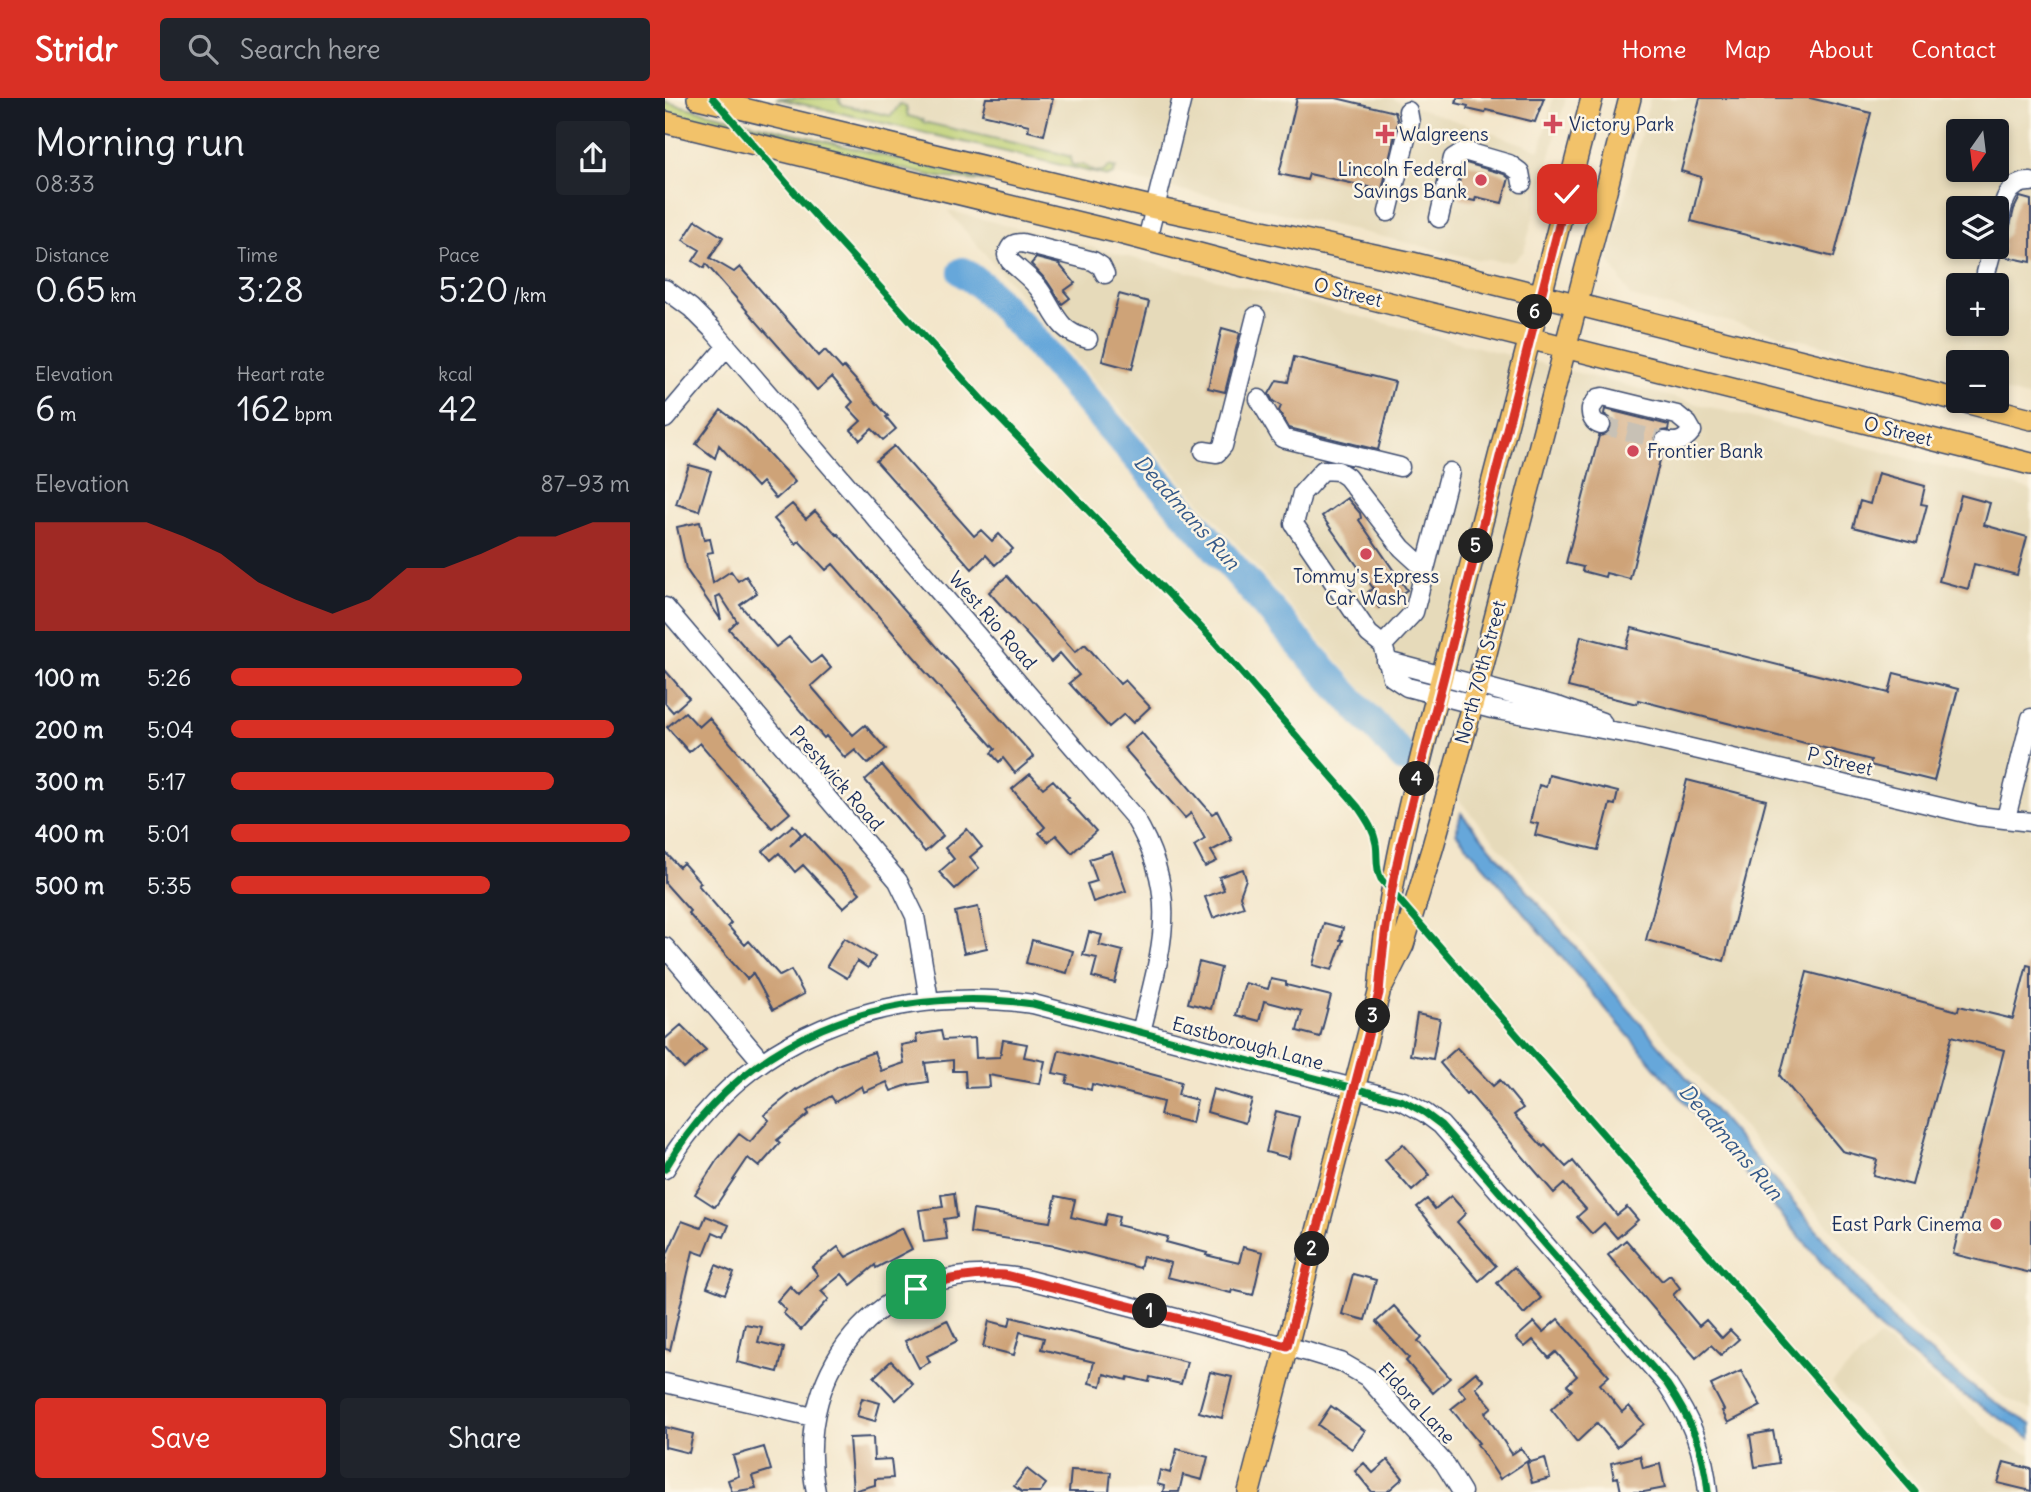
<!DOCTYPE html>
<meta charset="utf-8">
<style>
body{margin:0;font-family:Delius,sans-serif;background:#20242c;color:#f1f3f6;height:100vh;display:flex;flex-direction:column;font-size:26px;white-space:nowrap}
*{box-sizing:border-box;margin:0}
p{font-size:23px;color:#9ea1a6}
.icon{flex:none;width:38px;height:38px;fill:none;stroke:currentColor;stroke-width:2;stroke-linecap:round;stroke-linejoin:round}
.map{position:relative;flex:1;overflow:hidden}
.sheet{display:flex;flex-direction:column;background:#171b24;width:665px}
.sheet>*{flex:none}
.needle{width:46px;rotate:194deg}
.tools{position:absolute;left:1281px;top:21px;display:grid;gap:14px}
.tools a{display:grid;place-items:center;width:63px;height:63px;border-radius:7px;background:#171b24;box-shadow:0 4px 10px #0003;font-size:35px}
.pin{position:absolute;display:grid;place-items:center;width:60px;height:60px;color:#fff;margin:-30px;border-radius:14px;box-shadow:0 4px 10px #0006}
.km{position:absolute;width:35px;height:35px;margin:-18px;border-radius:50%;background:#222;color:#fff;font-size:19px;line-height:35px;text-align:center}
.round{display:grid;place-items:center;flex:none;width:74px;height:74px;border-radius:7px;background:#20242c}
.head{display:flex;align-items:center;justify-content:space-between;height:119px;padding:0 35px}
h1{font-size:38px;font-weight:600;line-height:52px}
.stats{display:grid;grid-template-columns:repeat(3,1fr);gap:10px;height:119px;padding:7px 35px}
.stats div{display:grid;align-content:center}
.stats b{font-size:35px;font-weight:600}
.stats small{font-size:19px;font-weight:400}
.stats p{font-size:19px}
.chart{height:196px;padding:14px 35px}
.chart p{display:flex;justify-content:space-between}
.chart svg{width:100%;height:126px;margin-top:7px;fill:#d93025;opacity:.7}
.action{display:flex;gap:14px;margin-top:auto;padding:14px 35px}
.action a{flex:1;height:80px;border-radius:7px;background:#d93025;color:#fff;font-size:28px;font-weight:600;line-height:80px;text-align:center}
.action a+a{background:#20242c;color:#f1f3f6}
ul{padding:0 35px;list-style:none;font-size:23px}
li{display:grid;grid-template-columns:112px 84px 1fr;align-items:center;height:52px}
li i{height:18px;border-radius:9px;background:#d93025}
header{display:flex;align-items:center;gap:42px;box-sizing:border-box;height:98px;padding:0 35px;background:#d93025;color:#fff}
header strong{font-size:33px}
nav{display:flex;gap:38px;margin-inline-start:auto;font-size:24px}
.search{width:490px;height:63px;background:#20242c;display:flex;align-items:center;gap:18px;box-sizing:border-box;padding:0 24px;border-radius:7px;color:#9ea1a6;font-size:26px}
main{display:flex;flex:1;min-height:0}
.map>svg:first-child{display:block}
.built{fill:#e6daba;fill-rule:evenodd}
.green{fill:#bdd074;stroke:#6c8069;stroke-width:2}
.water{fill:#66a7da;stroke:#406b9c;stroke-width:2}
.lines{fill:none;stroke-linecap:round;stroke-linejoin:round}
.river{stroke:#66a7da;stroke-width:30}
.building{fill:#cea378}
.minor-tunnel{stroke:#c8c1b5;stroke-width:18;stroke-dasharray:18 9;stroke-linecap:butt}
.minor-casing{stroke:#3b4a6e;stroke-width:21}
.major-casing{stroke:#3b4a6e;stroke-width:24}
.minor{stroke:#fff;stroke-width:18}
.major{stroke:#f2c26a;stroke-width:21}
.cycleway-casing{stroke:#fcf5e5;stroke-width:11}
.cycleway{stroke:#00873e;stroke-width:7}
.route-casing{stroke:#fff;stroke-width:14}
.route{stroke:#d93025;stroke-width:9}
.poi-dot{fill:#d1495b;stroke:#fcf5e5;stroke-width:2.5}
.labels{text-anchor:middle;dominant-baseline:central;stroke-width:5;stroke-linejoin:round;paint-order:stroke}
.poi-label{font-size:19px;fill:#1b2f5e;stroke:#fcf5e5;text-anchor:start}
.street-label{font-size:19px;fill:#1b2f5e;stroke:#fcf5e5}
.water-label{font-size:21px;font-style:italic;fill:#355989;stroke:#fcf5e5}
</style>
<header>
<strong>Stridr</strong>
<div class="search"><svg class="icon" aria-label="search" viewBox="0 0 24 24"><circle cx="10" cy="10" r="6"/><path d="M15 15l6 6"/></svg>Search here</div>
<nav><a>Home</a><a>Map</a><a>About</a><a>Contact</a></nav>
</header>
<main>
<section class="sheet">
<div class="head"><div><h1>Morning run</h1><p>08:33</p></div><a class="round"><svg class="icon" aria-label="share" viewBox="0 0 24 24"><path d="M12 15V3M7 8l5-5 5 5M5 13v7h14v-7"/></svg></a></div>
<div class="stats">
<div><p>Distance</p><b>0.65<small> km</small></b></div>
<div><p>Time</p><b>3:28</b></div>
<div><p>Pace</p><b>5:20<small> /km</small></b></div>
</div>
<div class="stats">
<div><p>Elevation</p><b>6<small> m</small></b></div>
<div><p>Heart rate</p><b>162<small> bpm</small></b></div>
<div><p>kcal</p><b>42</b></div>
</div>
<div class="chart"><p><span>Elevation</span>87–93 m</p>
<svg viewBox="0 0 160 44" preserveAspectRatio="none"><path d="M0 44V6L10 6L20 6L30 6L40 11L50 17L60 27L70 33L80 38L90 33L100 22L110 22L120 17L130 11L140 11L150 6L160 6V44z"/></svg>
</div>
<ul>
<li><b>100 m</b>5:26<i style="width:73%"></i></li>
<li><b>200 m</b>5:04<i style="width:96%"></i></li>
<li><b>300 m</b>5:17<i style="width:81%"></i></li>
<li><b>400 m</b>5:01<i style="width:100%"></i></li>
<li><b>500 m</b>5:35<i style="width:65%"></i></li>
</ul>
<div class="action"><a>Save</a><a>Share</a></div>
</section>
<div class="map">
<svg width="1366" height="1394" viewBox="0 0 1366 1394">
<rect width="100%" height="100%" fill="#fcf5e5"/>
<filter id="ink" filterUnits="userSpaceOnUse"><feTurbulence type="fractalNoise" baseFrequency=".0143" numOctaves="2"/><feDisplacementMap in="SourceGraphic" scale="14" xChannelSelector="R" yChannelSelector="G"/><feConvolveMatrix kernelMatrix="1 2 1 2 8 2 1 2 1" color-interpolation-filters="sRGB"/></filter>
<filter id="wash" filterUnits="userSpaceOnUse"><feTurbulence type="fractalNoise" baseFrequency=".00686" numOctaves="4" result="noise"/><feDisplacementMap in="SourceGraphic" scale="28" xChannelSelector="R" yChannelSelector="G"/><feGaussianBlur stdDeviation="1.57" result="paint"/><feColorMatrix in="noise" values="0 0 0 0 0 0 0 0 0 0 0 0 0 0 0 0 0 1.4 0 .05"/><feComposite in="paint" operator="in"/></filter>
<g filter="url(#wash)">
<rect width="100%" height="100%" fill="#f3e6cb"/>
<path class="built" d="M166,0h559l150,52 13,-52h13l-42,153 -10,10h-15l-23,-2 -270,-64 -46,-9 -322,-78z
M985,0h381v300l-34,-9v-27h-39v17l-327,-82 -22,-37zM1293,33h39v39h-39zM1293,110h39v39h-39zM1293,187h39v39h-39z
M282,112l1084,280v920l-26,-12 -89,-71z
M1215,1238l127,109 24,9v38h-106l-93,-109z"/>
<path class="green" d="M111,0h64l-1,3 4,4 48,11 9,-12 6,3 2,9 15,4v2l135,31 13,4v6l2,2h10l12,7 9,-1 5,-5 7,2 -3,6 -5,2z
M0,4l326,80 -54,-5 -272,-63z"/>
<path class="water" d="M796,715l439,515 88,71 43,25v14l-85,-54 -72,-60 -418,-491z"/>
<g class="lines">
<path class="river" d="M298,174l19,14 46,47 280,320 96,105"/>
</g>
<g id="blocks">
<path class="building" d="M321,0h67l-9,37 -16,-4 1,-6 -47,-11z
M632,0h39l59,14 3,10 -16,68 -73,-16 -2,6 -28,-6z
M792,0h87l-9,24 -49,-12 -1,3 -18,-4 1,-3 -12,-3z
M1035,0h110l61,15 -37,144 -143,-36 10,-44 -20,-6z
M801,65l38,11 5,4 -7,25 -26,-6 -1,4 -15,-3 1,-4 -4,-2 6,-27z
M1355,99l11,3v62l-29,-6 2,-11 -2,-4 6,-7 6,-25z
M31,122l27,17 -13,21 24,14 6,-5 79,89 6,-6 17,19 2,-2 44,49 -2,1 10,12 -13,11 -11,-11 -12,11 -9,-10 10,-9 -13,-14 5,-5 -21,-25 -15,13 -111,-126 -2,4 -11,-7 7,-11 -17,-10z
M371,160l23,6 16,19 -11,8 6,7 -8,6 -15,-23 -16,-17z
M454,196l30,8 -17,67 -30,-8z
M557,230l18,5 -15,59 -17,-4z
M629,259l101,25 -17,68 -89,-22 -10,-17 2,-5 -8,-5 -4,-7 8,-14 11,2z
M940,311l64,16 -1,5 -7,1 -7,7 1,7 7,7 -32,127 -24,-6 -1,4 -23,-6 1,-4 -17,-4 33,-127 9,-2 4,-6 -2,-10 -6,-4z
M56,312l23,17 51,55 -19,17 -14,-17 -5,5 -38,-42 -4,13 -19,-14z
M229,348l80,90 7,-6 11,11 7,-7 14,15 -18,16 -9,-10 -14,14 -96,-108z
M24,367l22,6 -12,40 -23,-7z
M1213,375l47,13 -4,18 6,1 -10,38 -64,-16 7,-26 10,3z
M1296,397l29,8 -6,22 43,12 -10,38 -43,-11 -6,25 -29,-8z
M682,400l13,15 1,5 -2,2 48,70 -28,18 -9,-12 -2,-4 5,-4 -51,-72z
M127,406l14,15 9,-8 22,24 1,-1 196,223 -19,16 -12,-15 -4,4 -8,-9 4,-4 -74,-82 1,-1 -89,-102 -7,6 -27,-29 -3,3 -22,-25z
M35,424l4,18 6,-1 3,13 -6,1 6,30 18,-12 7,10 8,-5 11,17 -17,12 36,42 13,-10 23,26 9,-7 10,12 -20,18 42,49 12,-10 21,24 -18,15 -13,-14 -10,8 -19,-22 -2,2 -95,-109 8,-8 -17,-26 -4,2 5,23 -35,-51 -9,-42z
M342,478l68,76 10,-8 35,40 5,-4 25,27 -17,16 -9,-9 -15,13 -40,-44 10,-8 -19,-22 -9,9 -62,-70z
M967,530l257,65 5,-20 64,16 -24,92 -64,-16 1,-5 -233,-60 -1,4 -69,-17 13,-51 45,12z
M0,572l24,28 -16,14 -8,-9z
M20,614l14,15 10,-9 81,95 -18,15 -72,-85 -11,9 -22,-25z
M476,634l71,82 5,-3 15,29 -21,11 6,10 -12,6 -11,-21 11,-7 -14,-26 -6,5 -61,-70z
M217,667l61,71 -18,16 -60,-72z
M365,676l13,14 10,-8 16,18 -2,1 29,32 -24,22 -16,-18 -8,7 -9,-9 6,-6 -33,-38z
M884,677l69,17 -3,13 -5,-1 -12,46 -63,-15 3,-11 -8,-2 9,-37 7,2z
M1022,682l79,20 -42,161 -78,-21z
M128,727l8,9 -11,12 15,-13 55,60 -17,15 -40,-43 -8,7 -16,-19 -8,7 -8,-9z
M302,731l15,18 -12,10 9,11 -24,21 -16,-17 15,-13 -9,-11z
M0,754l14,15 4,-4 18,20 -3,2 33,38 -3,3 17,19 4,-4 31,35 11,-6 13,24 -31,16 -20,-37 -6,6 -59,-66 2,-2 -25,-28z
M447,754l14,39 -33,11 -6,-18 10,-3 -8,-22z
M578,771l3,10 -6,17 4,11 -31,11 -8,-21 19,-7 -5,-13z
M313,809l9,41 -23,5 -9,-41z
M659,825l19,5 -3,12h3l-11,30 -19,-5z
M424,834l13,3 -3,10 24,6 -8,32 -23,-6 5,-19 -14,-3z
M179,840l31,19 -7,11 -11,-7 -10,17 -20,-12z
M367,842l41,11 -6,22 -41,-10z
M534,864l22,6 -10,41 -23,-6z
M1362,867l4,1v307l-78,-19 51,-204 -52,-14 -40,149 -39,-10 4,-15 -35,-9 -62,-75 27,-104 151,39 1,-5 54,13z
M606,881l15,3v3l45,11 -11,41 -23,-6 5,-20 -38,-10 -5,20 -23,-6 9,-32 23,6z
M752,916l23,5 -7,40 -23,-4z
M16,927l25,25 -22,19 -19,-22v-8z
M276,933l2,9 32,-2 1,20 24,-1 3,-17 24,4 -3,13 21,4 -5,23 -51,-9 1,12 -24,1 -1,-17h-12v-11l-28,3 3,19 -20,3 -17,6 -4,-9 -23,10 -2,-6 -27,16 -4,-6 -24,15 2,3 -32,26 3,3 -21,24 -11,-9 -33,49 -20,-13 22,-34 22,-26 11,8 19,-22 -5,-5 32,-26 1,1 43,-26 34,-12 7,19 23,-8 -3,-18 16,-3 -1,-7z
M792,950l36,38 7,-6 23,28 -9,7 29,32 2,-2 21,22 7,-6 44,54 10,-8 11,13 -21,18 -13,-15 -12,11 -15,-17 9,-8 -22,-25 -10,9 -86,-101 -2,2 -26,-31z
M394,952l122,32 -3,13 19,5 -5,23 -32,-8 3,-13 -71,-18 -1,6 -25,-7 2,-7 -15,-3z
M548,991l39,11 -7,23 -38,-11z
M611,1013l23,6 -10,41 -23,-6z
M738,1046l27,31 -18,16 -27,-31z
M289,1095l3,24 -13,2 3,20 -23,3 -5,-32 24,-3 -2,-12z
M391,1098l19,4 -4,17 33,8 3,-11 12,3 -2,8 51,12 -2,5 41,11 -1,2 33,8 4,-16 20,5 -10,43 -21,-5 -1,3 -64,-16 4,-14 -28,-7 -3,12 -84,-22 -86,-13 3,-23 77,12z
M786,1098l15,17 -9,9 39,44 -17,15 -62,-74 10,-8 8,10z
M41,1118l23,9 -5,12 -11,-5 -9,23 -11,-4 -23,99 -5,-1v-85l2,-10 15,-33 19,7z
M237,1130l10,21 -36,19 -1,-3 -24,20 -9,-11 -21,17 8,8 -28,31 -18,-17 3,-3 -9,-9 13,-15 9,9 19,-20 -6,-8 26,-20 8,10z
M961,1142l36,41 8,-6 10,13 -7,7 26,31 7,-6 16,18 8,-8 9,9 -18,16 -10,-10 -15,13 -88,-103z
M51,1167l18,8 -9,21 -18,-7z
M849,1169l27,31 -17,16 -27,-31z
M688,1176l23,6 -11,40 -23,-6z
M729,1208l28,31 -4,4 32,37 -17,15 -27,-32 3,-3 -33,-36z
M346,1219l176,45 -6,22 -31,-7 -1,5 -21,-5 -1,3 -23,-6 -3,12 -12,-3 5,-21 -53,-13 3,-11 -24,-6 -6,23 -31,-8 6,-26 20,5z
M893,1221l51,57 -9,8 22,28 7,-6 15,18 -27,23 -20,-24 -20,19 -26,-33 21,-19 -5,-5 10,-9 -21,-24 -7,6 -16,-18 -8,7 -9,-9 18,-16 9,10z
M282,1222l10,21 -30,15 3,6 -11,6 -14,-27z
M80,1226l17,3 -4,15 26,6 -6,24 -41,-10z
M226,1263l22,23 -17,16 -22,-23z
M1076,1273l20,35 -33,17 -6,-12 2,-1 -13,-25z
M545,1274l22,5 -10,41 -23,-6z
M811,1274l8,9 -8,7 16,19 -7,6 27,41 9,-6 8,12 -29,19 -23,-35 2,-1 -28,-34 15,-12 -8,-10z
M197,1300l18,5 -5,18 -18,-5z
M666,1308l34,25 -13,18 -34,-24z
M0,1329l28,7 -4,19 -24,-6z
M1108,1333l6,32 -24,4 -5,-32z
M208,1339l1,23 17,-1 2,19 -18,1v6l-22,6 -4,-53z
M99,1349l7,23 -19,6 4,12 -24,4 -4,-12 11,-4 -6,-20z
M512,1351l31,8 -6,23 -19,-5 -4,17h-16l1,-6 -7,-2 3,-14 10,3z
M975,1358l3,12 17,-4 5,24 -21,4h-23l-3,-15 -4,1 -3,-15z
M880,1360l5,20 -18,5 -5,-20z
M723,1362l15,18 -16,14h-15l-17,-21 9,-8 9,10z
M1339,1364l27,7v22l-33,-8z
M362,1371l19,15 -6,8h-18l-8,-6z
M406,1372l40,2 -2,20h-40z"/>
</g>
</g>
<g filter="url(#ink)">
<use href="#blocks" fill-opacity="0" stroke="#3b4a6e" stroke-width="2"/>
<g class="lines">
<path class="minor-tunnel" d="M936,327l64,16"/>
<g class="minor-casing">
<path id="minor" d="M723,114l22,-90 -2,-11
M774,120l14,-60 11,-7 45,13 11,8 2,11
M1332,133c5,-21 7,-50 34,-49
M482,142l35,-142
M1321,175l7,-26
M0,191l26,19 21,21 422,488c48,79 27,132 7,215
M423,241c-29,-7 -32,-24 -46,-46 -8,-13 -22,-22 -32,-32l-3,-6c3,-9 5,-12 15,-12l71,18 8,5 4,8
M594,301l23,39 118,29
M0,321l62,-73
M936,327c-8,-2 -11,-9 -10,-17l7,-10 5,-1 74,18 11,9 4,7c-8,10 -14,13 -27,10
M539,353l13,2 6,-7 33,-130
M785,374l-36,140 -31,33 9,32 15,10 85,22 148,27 338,80 53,6
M0,509l233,274 17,35 14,84
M718,547l-14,-11 -75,-110 8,-31 21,-23 15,1 9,6 55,71 23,21
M721,563l174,46 42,15
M1341,720l25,-100
M0,849l97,115
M0,1071c77,-133 220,-186 368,-165l370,97 22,12 16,12 226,259c24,36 37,65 41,108
M0,1285l148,34
M151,1394c-26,-128 75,-238 205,-214l287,74 33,10 26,15 77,86 18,29"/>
</g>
<g class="major-casing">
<path id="major" d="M33,0l457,110 257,55 546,137
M0,24l451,110 181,48 734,184
M1296,303l70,18
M718,887l20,-40 30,-99 45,-162 152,-586
M584,1394l130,-499c9,-124 45,-246 76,-367 45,-176 91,-352 137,-528"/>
</g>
<use href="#minor" class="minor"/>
<use href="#major" class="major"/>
<g class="cycleway-casing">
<path id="cycleway" d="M48,0l89,103 181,200 230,239 145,167c8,12 16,23 18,37 2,12 -1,24 5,35l534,613
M0,1071c77,-133 220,-186 368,-165l370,97 22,12 16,12 226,259c24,36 37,65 41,108"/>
</g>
<use href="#cycleway" class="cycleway"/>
</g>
</g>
<g class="lines" filter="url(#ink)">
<g class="route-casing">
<path id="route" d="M251,1191c30,-11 57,-15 89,-14l282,71 92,-353c4,-53 11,-103 24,-156l164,-643"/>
</g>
<use href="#route" class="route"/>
</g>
<g class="poi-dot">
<path d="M884.5 15.5h7v7h7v7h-7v7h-7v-7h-7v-7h7z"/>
<path d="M716.5 25.5h7v7h7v7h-7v7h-7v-7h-7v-7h7z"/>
<circle cx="816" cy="82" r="7"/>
<circle cx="968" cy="353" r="7"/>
<circle cx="701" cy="456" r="7"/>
<circle cx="1331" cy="1126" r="7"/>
</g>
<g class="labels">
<g class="poi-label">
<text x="904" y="26">Victory Park</text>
<text x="734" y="36">Walgreens</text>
<text x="802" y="71" text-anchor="end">Lincoln Federal<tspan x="802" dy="22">Savings Bank</tspan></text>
<text x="982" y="353">Frontier Bank</text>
<text x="701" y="478" text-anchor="middle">Tommy's Express<tspan x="701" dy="22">Car Wash</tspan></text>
<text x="1317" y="1126" text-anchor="end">East Park Cinema</text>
</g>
<g class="street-label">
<text transform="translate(683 194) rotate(14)">O Street</text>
<text transform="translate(1233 333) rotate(14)">O Street</text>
<text transform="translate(328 522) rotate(49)">West Rio Road</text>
<text transform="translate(815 574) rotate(-75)">North 70th Street</text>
<text transform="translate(1175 663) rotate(14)">P Street</text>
<text transform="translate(172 680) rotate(49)">Prestwick Road</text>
<text transform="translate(583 945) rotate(15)">Eastborough Lane</text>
<text transform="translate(752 1305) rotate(47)">Eldora Lane</text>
</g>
<g class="water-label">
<text transform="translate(522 414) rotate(48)">Deadmans Run</text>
<text transform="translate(1066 1044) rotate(49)">Deadmans Run</text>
</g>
</g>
</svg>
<div class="tools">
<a><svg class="needle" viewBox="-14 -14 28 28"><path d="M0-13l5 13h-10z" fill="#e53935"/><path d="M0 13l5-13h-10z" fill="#9ea1a6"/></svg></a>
<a><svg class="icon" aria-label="layers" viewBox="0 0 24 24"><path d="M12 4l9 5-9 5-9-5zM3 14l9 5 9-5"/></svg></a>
<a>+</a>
<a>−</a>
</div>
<div class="pin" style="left:251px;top:1191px;background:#1e9e55"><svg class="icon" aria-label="arrive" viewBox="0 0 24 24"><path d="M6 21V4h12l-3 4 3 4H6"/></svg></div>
<div class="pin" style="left:902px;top:96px;background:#d93025"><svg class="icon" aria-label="check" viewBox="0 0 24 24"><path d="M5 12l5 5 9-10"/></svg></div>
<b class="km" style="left:485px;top:1213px">1</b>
<b class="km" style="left:647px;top:1151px">2</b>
<b class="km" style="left:708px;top:918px">3</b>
<b class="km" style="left:752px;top:681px">4</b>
<b class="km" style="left:811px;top:448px">5</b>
<b class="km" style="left:870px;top:214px">6</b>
</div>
</main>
